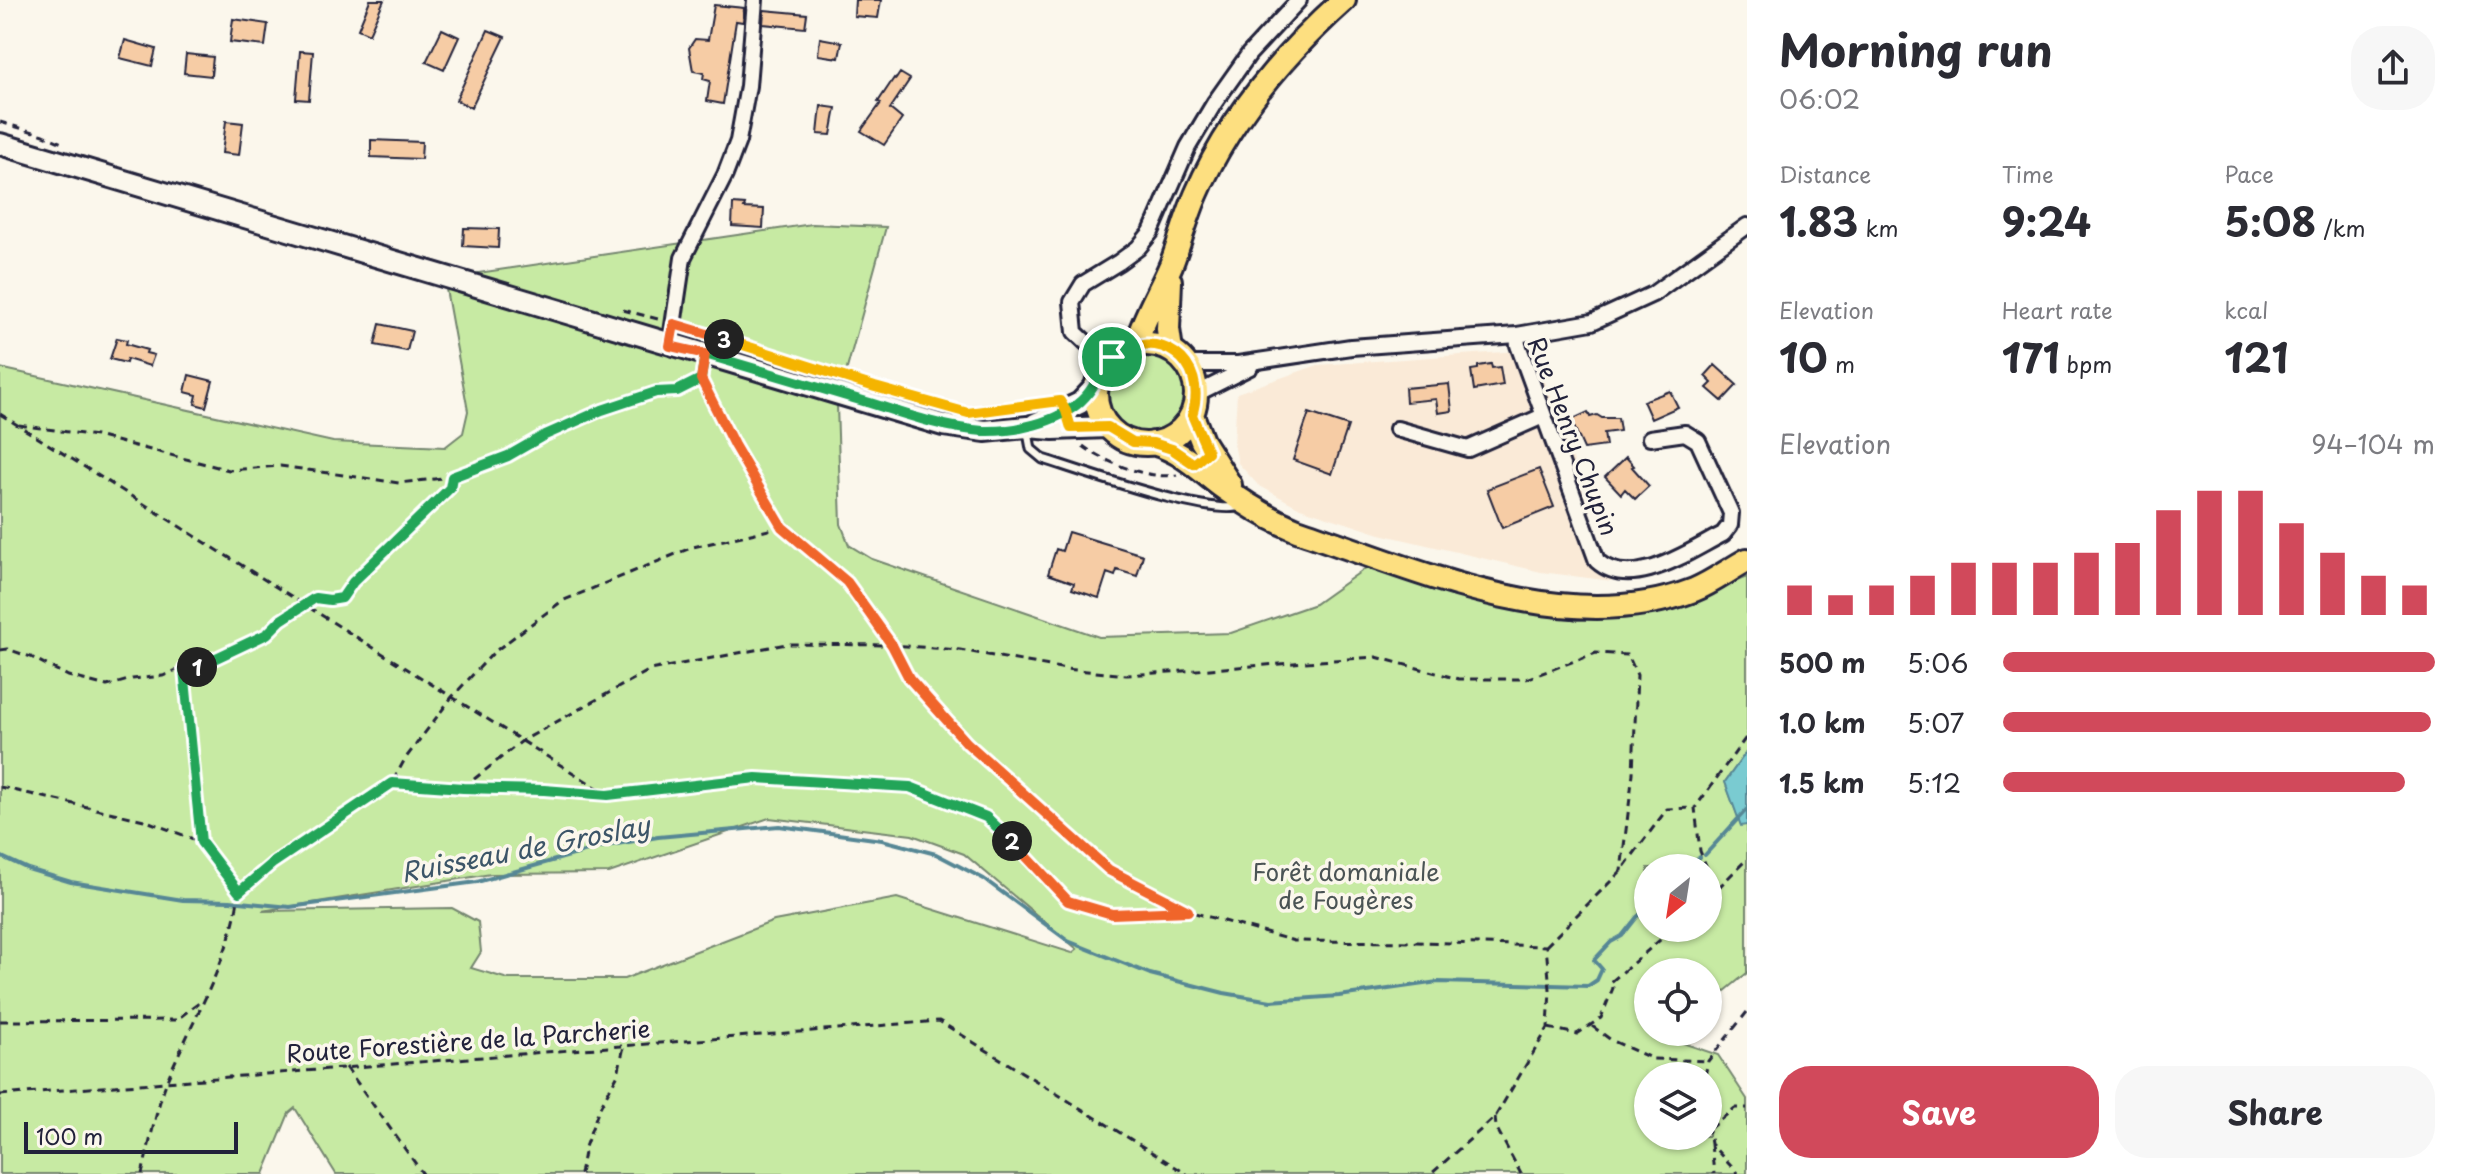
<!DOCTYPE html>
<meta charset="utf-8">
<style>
body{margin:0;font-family:"Playpen Sans",sans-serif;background:#f7f7f7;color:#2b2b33;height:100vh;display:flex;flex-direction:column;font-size:30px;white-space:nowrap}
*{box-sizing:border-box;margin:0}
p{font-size:26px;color:#7c7c81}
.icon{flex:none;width:44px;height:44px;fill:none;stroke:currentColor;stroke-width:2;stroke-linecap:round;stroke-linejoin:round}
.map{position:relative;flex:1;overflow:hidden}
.sheet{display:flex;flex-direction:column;background:#fff;width:720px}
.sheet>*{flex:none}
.needle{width:52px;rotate:210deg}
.tools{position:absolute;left:1634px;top:854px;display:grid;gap:16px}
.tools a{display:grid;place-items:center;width:88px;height:88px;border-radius:50%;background:#fff;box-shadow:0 2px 6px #0004;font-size:40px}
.scale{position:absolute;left:24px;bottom:20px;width:214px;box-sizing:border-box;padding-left:8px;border:4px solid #22223b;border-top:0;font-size:22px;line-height:28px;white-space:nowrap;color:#22223b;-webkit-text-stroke:6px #fbf7ec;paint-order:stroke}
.pin{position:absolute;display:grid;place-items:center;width:68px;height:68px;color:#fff;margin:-34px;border:4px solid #fff;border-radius:50%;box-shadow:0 2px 8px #0007}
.km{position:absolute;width:40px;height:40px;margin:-20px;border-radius:50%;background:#222;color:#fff;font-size:22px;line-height:40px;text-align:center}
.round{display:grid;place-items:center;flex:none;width:84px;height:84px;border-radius:32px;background:#f7f7f7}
.head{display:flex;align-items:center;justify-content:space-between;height:136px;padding:0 32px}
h1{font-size:44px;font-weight:700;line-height:60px}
.metrics{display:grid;grid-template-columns:repeat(3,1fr);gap:12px;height:136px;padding:8px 32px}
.metrics div{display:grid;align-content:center}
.metrics b{font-size:40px;font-weight:700}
.metrics small{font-size:22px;font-weight:400}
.metrics p{font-size:22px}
.chart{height:224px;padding:16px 32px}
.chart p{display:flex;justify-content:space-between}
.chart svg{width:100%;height:144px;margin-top:8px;stroke:#d1495b;stroke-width:6}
.button{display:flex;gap:16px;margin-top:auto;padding:16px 32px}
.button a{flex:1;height:92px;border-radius:32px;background:#d1495b;color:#fff;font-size:32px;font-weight:700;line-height:92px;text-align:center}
.button a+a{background:#f7f7f7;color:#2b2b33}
ul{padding:0 32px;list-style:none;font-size:26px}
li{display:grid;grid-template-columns:128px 96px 1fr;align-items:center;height:60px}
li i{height:20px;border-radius:10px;background:#d1495b}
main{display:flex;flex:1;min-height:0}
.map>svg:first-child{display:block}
.built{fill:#faead7}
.green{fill:#c7eaa3;stroke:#74866f;stroke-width:2;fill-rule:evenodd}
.water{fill:#7acbd1;stroke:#578795;stroke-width:2}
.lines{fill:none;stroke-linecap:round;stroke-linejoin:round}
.stream{stroke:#578795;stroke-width:4}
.building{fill:#f6cca5;stroke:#22223b;stroke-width:2}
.service-casing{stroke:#22223b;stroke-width:13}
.minor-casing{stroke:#22223b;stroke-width:20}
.secondary-casing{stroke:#22223b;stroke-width:26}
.primary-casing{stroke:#22223b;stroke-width:28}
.path{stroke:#22223b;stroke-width:3;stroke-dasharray:8 6;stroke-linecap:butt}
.service{stroke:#fbf7ec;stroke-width:7}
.minor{stroke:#fbf7ec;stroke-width:14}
.secondary{stroke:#fbf7ec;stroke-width:20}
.primary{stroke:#fddf80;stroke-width:22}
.split-1-casing{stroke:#fff;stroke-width:16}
.split-2-casing{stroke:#fff;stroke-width:16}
.split-3-casing{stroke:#fff;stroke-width:16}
.split-4-casing{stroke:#fff;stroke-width:16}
.split-1{stroke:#22a559;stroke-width:10}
.split-2{stroke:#22a559;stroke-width:10}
.split-3{stroke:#f0652b;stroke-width:10}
.split-4{stroke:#f5b400;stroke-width:10}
.labels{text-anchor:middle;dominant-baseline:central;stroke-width:7;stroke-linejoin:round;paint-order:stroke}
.street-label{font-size:24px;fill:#22223b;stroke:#fbf7ec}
.park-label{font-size:24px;fill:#4b5455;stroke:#fbf7ec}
.water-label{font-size:26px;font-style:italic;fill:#3c5568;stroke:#fbf7ec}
</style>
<main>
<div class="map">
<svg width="1747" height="1174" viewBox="0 0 1747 1174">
<rect width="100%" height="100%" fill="#fbf7ec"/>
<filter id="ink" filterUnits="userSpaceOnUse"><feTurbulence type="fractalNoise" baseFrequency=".0125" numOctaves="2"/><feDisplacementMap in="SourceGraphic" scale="16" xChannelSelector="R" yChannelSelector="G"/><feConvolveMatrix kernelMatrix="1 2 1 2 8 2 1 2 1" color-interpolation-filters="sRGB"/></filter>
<g filter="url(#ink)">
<path class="built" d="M1532,350l28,68 52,163 -71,-9 -161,-38 -80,-26 -42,-23 -20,-22 -4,-19 3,-51 81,-28z"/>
<path class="green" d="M812,224l74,3 -49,178 4,119 8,21 23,14 227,78 132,-4 84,-29 69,-49 192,65 86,-10 85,-33v174l-22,31 16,43h6v148l-39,32v-33h-60v60h26l-6,6 50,17 29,44v75h-1411l-41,-66 -6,5 -25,61h-264v-806l333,74 112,5 18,-14 5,-22 -24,-133zM769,818l143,17 52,19 113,95 -5,4 -175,-55 -123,23 -150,58h-116l-37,-11 10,-16 -3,-30 -26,-14 -190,3 229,-37 118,-1zM1648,868h60v60h-60zM1648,1076h60v60h-60z
M1106 394a40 40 0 1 1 80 0a40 40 0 1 1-80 0Z"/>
<path class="water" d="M1747,751v74l-6,1 -16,-44z"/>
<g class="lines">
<path class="stream" d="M1705,855l42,-46
M0,856l28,13 43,13 112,18 47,1 60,6 187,-25 128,-36 53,-9 121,-11 103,14 54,14 48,25 84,62 82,33 74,19 47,8 68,-5 99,-14 150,4 9,-6 5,-11 -8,-9 17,-18 11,-6 15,-19 11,-9
M1687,868l13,-11"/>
</g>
<path class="building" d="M370,0h14l-15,34 -11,-5z
M855,0h26l-3,18 -24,-2z
M714,5l30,3 -1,14 -7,-1 -13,83 -16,-3 3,-20 -7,-2 1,-6 -11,-2 -4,-23 6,-9 13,1z
M764,10l43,4 -2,14 -42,-4z
M233,19l35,5 -3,22 -35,-4z
M442,29l17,8 -15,33 -18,-8z
M488,30l17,7 -34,71 -15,-8z
M820,38l22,4 -3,16 -21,-3z
M125,40l31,9 -4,17 -32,-8z
M300,51l13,1 -4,48 -13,-1z
M186,54l27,3 -2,19 -27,-3z
M900,73l10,6 -20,30 12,10 -18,26 -23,-14 20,-28 -3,-1 16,-24 2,1z
M821,106l15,2 -5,27 -13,-1z
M226,121l17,2 -4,32 -17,-2z
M371,140l51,2 -1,17 -50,-2z
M733,204l12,1 -1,3 20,1 -1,19 -31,-2z
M464,228l35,1 -1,19 -35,-2z
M380,324l32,7 -5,20 -32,-6z
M117,338l10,2 -1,4 21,6 -1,3 8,2 -4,11 -23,-7 -1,4 -16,-4z
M1491,364l1,4 8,-1 3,18 -29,5 -3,-20 7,-1v-3z
M1715,365l22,20 -15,16 -15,-13 5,-5 -7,-7z
M189,375l24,6 -7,26 -11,-3 2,-9 -12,-3z
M1449,384l3,27 -14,2 -2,-14 -30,3 -1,-14z
M1670,391l8,16 -27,12 -8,-18z
M1588,412l2,5 7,-2 5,3h16l2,13 -16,2 2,13 -22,3 -13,-29z
M1309,413l39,13 -16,48 -39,-14z
M1626,457l8,9 -2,1 17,19 -14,13 -10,-10 -4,5 -16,-17z
M1539,469l15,38 -52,21 -15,-39z
M1068,532l75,23 -6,21 -20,-6 -2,6 -8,-3 -8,25 -27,-9 2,-6 -26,-9 8,-25 6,2z"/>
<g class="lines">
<g class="service-casing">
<path id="service" d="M1027,427l4,22 12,10c39,12 166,58 198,47"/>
</g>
<g class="minor-casing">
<path id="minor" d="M1517,335l75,-13 61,-28 94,-68
M670,346l13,-88 42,-83 13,-34 10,-55 7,-86
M1107,362l-32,-30 -3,-30 11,-18 36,-22 19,-14 13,-16 37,-85 27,-45 34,-48 50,-54
M1187,364h51l113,-17 166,-12 1,10 79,216c35,31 92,-10 126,-27l7,-9 1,-12 -33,-72 -13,-8 -35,5
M1196,394l54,-27
M1397,429l71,20 75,-33"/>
</g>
<g class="secondary-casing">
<path id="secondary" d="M0,144l943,281 42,6 42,-4 26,2 55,-2
M1035,424l45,-21 17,-18"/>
</g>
<g class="primary-casing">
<path id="primary" d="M1170,281l-2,48 3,21
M1136,344c8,-27 24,-53 35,-79 9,-23 15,-47 25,-70 32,-75 88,-141 148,-195
M1096 394a50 50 0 1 1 100 0a50 50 0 1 1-100 0Z
M1192,415l10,26 28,44
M1153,443c30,9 44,25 68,43 24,18 49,33 76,44 121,41 270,109 397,60 18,-7 36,-21 53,-30"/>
</g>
<path class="path" d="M0,122l44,13 20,9
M623,310l39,10
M684,327l123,38
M701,379l33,66 48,82 65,55 45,63 17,33 58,65 142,127 79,41 106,30 123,1 129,4 4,43 -2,39 -53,89 -64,57
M980,412l52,-6
M0,414l607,380
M19,425l77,11 133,34 51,-4 119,17 53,-6
M1083,446c21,16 66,34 94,29
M0,650l7,-1 24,8 37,19 39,10 25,-7 31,-3 11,-5 29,-5 64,-32 14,-14 34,-22 15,2 12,-2 11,-16 97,-94 2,-11 56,-21 35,-20 59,-26 54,-18 21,-1 24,-12 3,-9
M185,670l16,172
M392,783l152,7 64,5 148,-17 154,9 76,30 82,84 44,13 75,-3
M0,787l144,33 57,22 38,50
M463,788l59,-47 128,-71 136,-26 106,1 68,5 106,19 61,6 249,-18 83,22h67l70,-26 32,2 9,20 -4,98 -12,98
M1707,868l-7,-17 -5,-43 52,-72
M1708,871l7,20
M1708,898l39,-39
M1546,946l75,-75 46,-62 28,-1
M0,1021l176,-1 27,-20
M1592,1026l19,14 42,19 55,2
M1548,1028l29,6 24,-16 12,-30 -2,-6 63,-54
M346,1067l77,107
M1705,1076l3,-15 39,-49
M0,1095l939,-74 248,153
M1495,1117l1,10 25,47
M1708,1125l3,19 27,30
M1710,1128l25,-20h12
M1711,1144l3,30
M142,1174c8,-31 14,-66 26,-96 25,-59 64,-122 71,-186l34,-29 119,-80 13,-24 47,-62 42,-45 68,-51 131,-54 89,-20
M580,1174l5,-27 14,-38 19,-35 6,-28"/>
<use href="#service" class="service"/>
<use href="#minor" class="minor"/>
<use href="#secondary" class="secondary"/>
<use href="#primary" class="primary"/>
</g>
</g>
<g class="lines" filter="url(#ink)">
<g class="split-1-casing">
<path id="split-1" d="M197,667l70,-33 14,-14 34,-22 15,2 12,-2 11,-16 97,-94 2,-11 56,-21 35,-20 59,-26 54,-18 21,-1 24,-12 4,-25c55,16 110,33 165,49 37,12 74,25 113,28 31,1 74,-8 98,-30 15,-13 18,-30 31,-44"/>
</g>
<g class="split-2-casing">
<path id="split-2" d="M197,667l-13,2 17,173 38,50 34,-29 119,-80 71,5 81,2 64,5 148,-17 154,9 76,30 26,24"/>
</g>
<g class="split-3-casing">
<path id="split-3" d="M724,339l-50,-15 -4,22 35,8 -4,25 33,66 48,82 65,55 45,63 17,33 58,65 142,127 79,41 -76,3 -44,-13 -56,-60"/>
</g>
<g class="split-4-casing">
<path id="split-4" d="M724,339l151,48 93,26 92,-12 6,10 5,17 37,-1 25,15 20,1 19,6 22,15 14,-12 -16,-37c18,-54 -35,-91 -80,-58"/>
</g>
<use href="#split-1" class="split-1"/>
<use href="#split-2" class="split-2"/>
<use href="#split-3" class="split-3"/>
<use href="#split-4" class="split-4"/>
</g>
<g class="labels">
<g class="street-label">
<text transform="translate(1574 436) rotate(69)">Rue Henry Chupin</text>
<text transform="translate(468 1040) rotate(-4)">Route Forestière de la Parcherie</text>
</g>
<g class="park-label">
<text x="1346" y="871">Forêt domaniale<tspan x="1346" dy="28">de Fougères</tspan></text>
</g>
<g class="water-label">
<text transform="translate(525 848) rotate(-11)">Ruisseau de Groslay</text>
</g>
</g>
</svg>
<div class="tools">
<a><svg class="needle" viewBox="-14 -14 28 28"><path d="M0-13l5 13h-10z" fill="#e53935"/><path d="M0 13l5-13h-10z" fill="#7c7c81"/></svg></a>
<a><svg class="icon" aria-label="locate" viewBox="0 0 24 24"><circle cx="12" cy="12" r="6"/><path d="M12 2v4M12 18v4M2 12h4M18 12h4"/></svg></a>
<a><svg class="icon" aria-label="layers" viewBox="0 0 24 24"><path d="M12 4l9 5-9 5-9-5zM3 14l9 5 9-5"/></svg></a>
</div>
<div class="scale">100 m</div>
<div class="pin" style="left:1112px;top:357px;background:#1e9e55"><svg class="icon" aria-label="arrive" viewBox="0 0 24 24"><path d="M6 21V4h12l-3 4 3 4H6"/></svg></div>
<b class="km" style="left:197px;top:667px">1</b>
<b class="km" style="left:1012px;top:841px">2</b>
<b class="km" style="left:724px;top:339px">3</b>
</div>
<section class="sheet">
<div class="head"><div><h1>Morning run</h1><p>06:02</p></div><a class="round"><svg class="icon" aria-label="share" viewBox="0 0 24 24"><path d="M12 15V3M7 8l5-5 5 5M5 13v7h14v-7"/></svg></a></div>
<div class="metrics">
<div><p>Distance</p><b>1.83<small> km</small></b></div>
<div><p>Time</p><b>9:24</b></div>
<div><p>Pace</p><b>5:08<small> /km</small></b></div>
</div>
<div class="metrics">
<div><p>Elevation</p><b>10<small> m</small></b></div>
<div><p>Heart rate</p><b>171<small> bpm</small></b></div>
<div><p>kcal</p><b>121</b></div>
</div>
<div class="chart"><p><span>Elevation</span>94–104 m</p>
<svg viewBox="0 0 160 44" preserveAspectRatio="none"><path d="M5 44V35M15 44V38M25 44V35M35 44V32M45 44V28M55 44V28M65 44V28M75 44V25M85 44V22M95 44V12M105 44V6M115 44V6M125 44V16M135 44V25M145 44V32M155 44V35"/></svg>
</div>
<ul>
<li><b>500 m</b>5:06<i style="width:100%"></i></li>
<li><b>1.0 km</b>5:07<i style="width:99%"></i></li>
<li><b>1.5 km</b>5:12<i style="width:93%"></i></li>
</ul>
<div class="button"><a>Save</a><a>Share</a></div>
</section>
</main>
